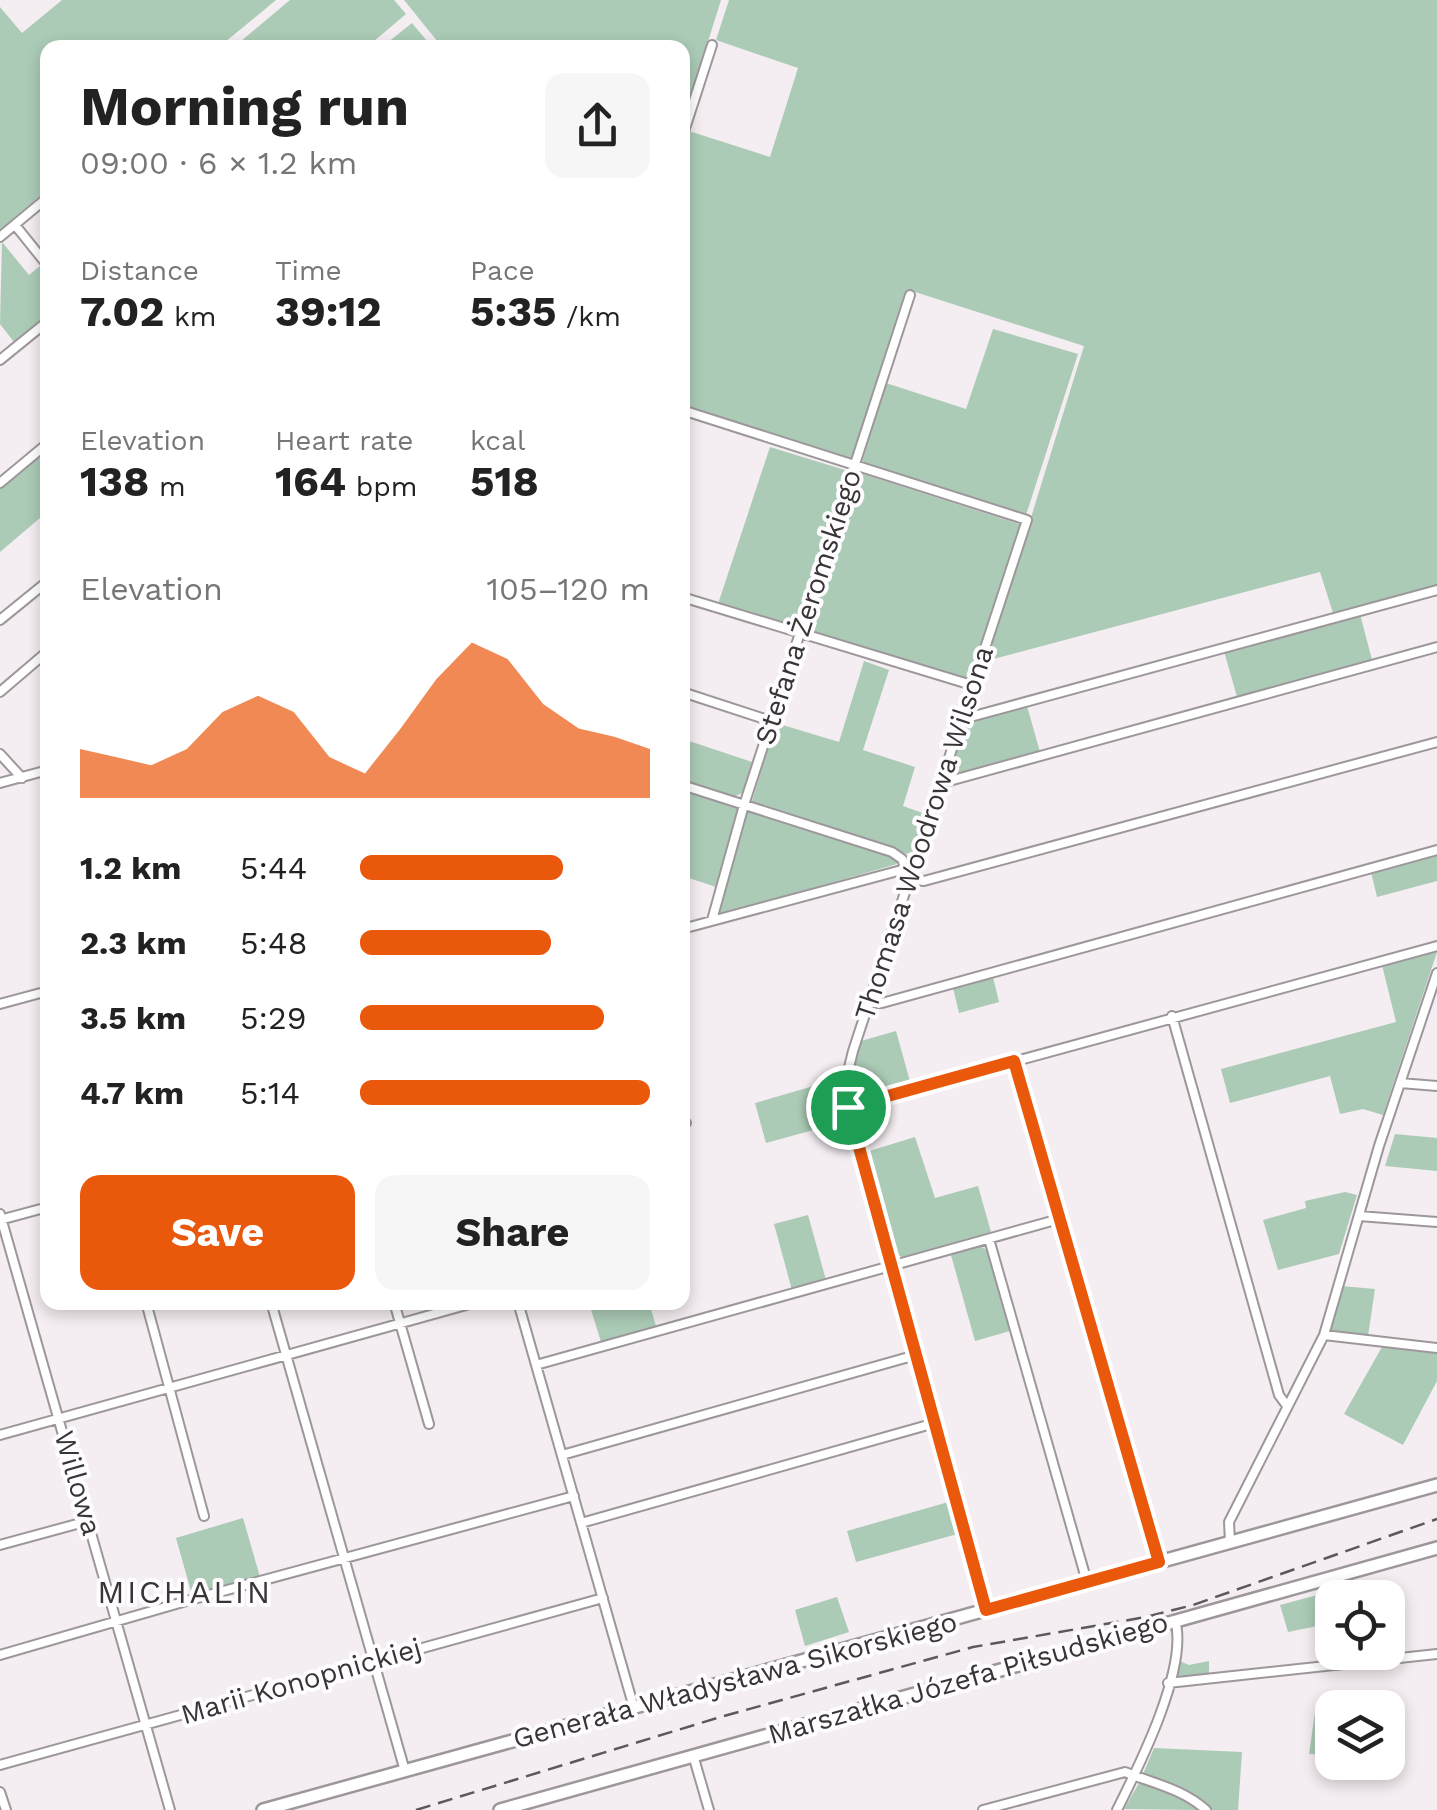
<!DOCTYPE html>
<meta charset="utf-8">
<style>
body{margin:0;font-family:"Work Sans",sans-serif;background:#f6f6f6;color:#222;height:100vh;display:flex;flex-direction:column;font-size:38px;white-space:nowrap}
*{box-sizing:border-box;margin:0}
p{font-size:32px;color:#767676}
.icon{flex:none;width:55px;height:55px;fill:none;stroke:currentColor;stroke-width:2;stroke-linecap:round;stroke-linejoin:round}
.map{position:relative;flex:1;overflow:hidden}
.drawer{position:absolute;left:40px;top:40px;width:650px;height:1270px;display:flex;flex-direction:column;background:#fff;border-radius:20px;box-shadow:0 5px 15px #0003}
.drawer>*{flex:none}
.controls{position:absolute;left:1315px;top:1580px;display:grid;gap:20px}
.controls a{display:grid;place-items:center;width:90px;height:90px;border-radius:20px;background:#fff;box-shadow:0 5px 15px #0003;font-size:50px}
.pin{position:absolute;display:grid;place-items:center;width:85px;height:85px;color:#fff;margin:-42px;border:5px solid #fff;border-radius:50%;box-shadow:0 2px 10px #0007}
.round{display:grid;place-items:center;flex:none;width:105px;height:105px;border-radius:20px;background:#f6f6f6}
.summary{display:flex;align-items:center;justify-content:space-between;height:170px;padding:0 40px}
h1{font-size:55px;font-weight:700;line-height:75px}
.figures{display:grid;grid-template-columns:repeat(3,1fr);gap:15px;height:170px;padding:10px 40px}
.figures div{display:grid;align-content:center}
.figures b{font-size:42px;font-weight:700}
.figures small{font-size:28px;font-weight:400}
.figures p{font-size:28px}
.chart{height:280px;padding:20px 40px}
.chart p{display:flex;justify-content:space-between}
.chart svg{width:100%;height:180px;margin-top:10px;fill:#ea580c;opacity:.7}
.button{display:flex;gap:20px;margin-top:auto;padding:20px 40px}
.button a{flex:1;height:115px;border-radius:20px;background:#ea580c;color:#fff;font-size:40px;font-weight:700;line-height:115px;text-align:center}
.button a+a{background:#f6f6f6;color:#222}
ul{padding:0 40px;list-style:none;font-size:32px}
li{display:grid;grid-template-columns:160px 120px 1fr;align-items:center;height:75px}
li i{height:25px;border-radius:12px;background:#ea580c}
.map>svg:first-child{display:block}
.green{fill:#abcbb6}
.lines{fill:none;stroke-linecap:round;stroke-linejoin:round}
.minor-casing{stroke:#9d979b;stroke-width:12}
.secondary-casing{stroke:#9d979b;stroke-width:16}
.minor{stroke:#fff;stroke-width:8}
.secondary{stroke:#fff;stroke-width:11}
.rail{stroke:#5c585b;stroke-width:2.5;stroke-dasharray:15 8;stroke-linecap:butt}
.route-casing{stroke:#fff;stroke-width:20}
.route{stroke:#ea580c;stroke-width:12}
.labels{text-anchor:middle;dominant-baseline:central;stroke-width:8;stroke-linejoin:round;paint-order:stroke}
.street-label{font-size:28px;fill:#383537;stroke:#fefcfe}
.quarter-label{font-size:32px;letter-spacing:2.5px;fill:#383537;stroke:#fefcfe}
</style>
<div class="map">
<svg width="1437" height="1810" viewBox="0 0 1437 1810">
<rect width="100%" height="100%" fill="#f4edf1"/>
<path class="green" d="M62,0h214l-57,47 -171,1 -1,142 -47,40v-223l22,26z
M290,0h104l12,14 -39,33h-133z
M404,0h317l-38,122 -1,-74 -240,-1z
M729,0h708v585l-104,28 -13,-41 -338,90 47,-138 55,-178 -175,-56 -55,170 -171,-55 -1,-252 7,-22 81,26 28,-89 -82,-28z
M412,23l20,24h-50z
M2,242l27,33 12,-10 6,7v42l-33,28 -14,-18z
M993,329l85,25 -52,161 -164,-53 24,-79 80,26z
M770,447l78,24 -52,159 -78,-26z
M47,448v64l-47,40v-64z
M857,472l165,53 -51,154 -164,-48z
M1360,614l12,46 -135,37 -13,-46z
M864,661l25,9 -26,80 52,17 -12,39 25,9 -11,35 -11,4 -152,-48 -2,-5 24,-78 63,19z
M1027,706l13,46 -93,24 17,-52z
M683,739l69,23 -10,31 -8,4 -51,-16z
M682,790l58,18 -24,79 -33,-11z
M748,811l148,47 1,6 -181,52z
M1437,854v27l-60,16 -6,-25z
M1437,952l-54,163 -20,-6 -23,5 -10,-38 -100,27 -9,-34 175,-47 -14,-57z
M993,977l6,25 -40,11 -6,-25z
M896,1031l15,54 -56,16 -6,-13 12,-47z
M841,1078l-2,13 7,30 -80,22 -11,-40z
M1395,1134l42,4v33l-52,-5z
M915,1137l20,61 43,-12 13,46 -89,25 -8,-4 -28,-101z
M1345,1192l12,3 -18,59 -61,16 -15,-50 43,-12 -1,-7z
M808,1215l18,65 -34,10 -18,-66z
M980,1246l7,4 23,81 -35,10 -24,-86z
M1341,1286l34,3 -7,47 -37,-6z
M589,1303h60l7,23 -55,16z
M1382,1347l55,5v29l-34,64 -59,-31z
M952,1501l9,32 -105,29 -9,-31z
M243,1518l17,59 -68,18 -16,-57z
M1366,1582l4,15 -38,1v25l-44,9 -8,-27z
M837,1597l12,35 -44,14 -10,-36z
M1180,1661l9,4 20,-4v14l-28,3 -4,-4z
M1332,1711v44l-23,-1 6,-42z
M1154,1748l88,4 -4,58h-26l-29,-21 -40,-15z
M1139,1783l47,16 14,11 -76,-1z"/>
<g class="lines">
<g class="minor-casing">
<path id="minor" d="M682,138l30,-93
M15,225l33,41
M0,237l48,-40
M0,360l48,-39
M682,410l345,110 -174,531 -8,33 3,23 138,504
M0,483l48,-40
M682,597l293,89
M0,620l48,-39
M0,692l48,-41
M682,692l89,29
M963,719l474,-129
M0,754l22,24
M0,783l48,-13
M942,783l495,-136
M682,785l210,67 10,7 3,8
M910,879l14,2 513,-139
M712,920l32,-115 166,-510
M682,929l227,-61
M868,1003h14l555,-153
M0,1004l48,-13
M1172,1016l107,379 8,11
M1015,1061l144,501
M1400,1083l37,3
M848,1107l589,-161
M682,1124l4,-1
M0,1214l170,596
M1359,1216l78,6
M0,1220l48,-13
M989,1239l98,343
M146,1302l58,214
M271,1302l134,469
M394,1302l35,122
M518,1302l116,406
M1324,1335l113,13
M536,1365l523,-146
M0,1435l477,-133
M562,1455l354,-100
M581,1523l354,-100
M1230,1542l-1,-20 95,-187 55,-189 58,-173
M0,1545l88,-24
M0,1655l190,-55 384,-104
M1168,1683l269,-29
M693,1755l16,55
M0,1765l603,-167
M0,1792l6,18
M983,1810l142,-38c27,11 58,17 81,38
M1117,1810c22,-44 72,-143 58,-190"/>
</g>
<g class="secondary-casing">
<path id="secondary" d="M263,1810l1174,-325
M500,1810l937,-262"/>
</g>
<use href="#minor" class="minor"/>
<use href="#secondary" class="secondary"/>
<path class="rail" d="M416,1810l301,-92 256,-71 173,-30 47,-12 244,-86"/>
</g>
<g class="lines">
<g class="route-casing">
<path id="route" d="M1014,1061l145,501 -173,48 -138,-503z"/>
</g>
<use href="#route" class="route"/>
</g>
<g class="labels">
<g class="street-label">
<text transform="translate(808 607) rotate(-72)">Stefana Żeromskiego</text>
<text transform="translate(924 833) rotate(-72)">Thomasa Woodrowa Wilsona</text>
<text transform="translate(78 1483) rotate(74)">Willowa</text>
<text transform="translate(968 1678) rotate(-16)">Marszałka Józefa Piłsudskiego</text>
<text transform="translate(735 1680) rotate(-15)">Generała Władysława Sikorskiego</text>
<text transform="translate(301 1681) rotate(-16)">Marii Konopnickiej</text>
</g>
<g class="quarter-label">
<text x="185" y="1592">MICHALIN</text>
</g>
</g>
</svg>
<div class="controls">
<a><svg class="icon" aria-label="locate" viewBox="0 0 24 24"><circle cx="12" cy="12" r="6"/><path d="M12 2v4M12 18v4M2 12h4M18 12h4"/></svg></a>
<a><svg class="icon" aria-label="layers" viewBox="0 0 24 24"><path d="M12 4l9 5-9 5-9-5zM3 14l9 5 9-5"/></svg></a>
</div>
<div class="pin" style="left:848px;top:1107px;background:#1e9e55"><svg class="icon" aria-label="arrive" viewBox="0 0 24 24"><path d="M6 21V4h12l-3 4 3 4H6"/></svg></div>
<section class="drawer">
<div class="summary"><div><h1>Morning run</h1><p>09:00 · 6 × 1.2 km</p></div><a class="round"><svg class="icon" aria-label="share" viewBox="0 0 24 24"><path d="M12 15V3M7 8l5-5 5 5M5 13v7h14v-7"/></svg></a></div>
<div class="figures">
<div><p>Distance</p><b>7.02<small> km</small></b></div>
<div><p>Time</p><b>39:12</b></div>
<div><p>Pace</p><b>5:35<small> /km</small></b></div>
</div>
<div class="figures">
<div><p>Elevation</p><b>138<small> m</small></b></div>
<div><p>Heart rate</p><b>164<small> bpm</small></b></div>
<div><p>kcal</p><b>518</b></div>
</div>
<div class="chart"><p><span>Elevation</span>105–120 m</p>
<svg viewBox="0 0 160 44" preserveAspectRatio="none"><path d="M0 44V32L10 34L20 36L30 32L40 23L50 19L60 23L70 34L80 38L90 27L100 15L110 6L120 10L130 21L140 27L150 29L160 32V44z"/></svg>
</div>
<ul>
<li><b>1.2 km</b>5:44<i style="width:70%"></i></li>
<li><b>2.3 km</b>5:48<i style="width:66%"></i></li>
<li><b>3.5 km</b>5:29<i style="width:84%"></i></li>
<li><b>4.7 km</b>5:14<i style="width:100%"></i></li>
</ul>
<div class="button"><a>Save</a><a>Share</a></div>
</section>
</div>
